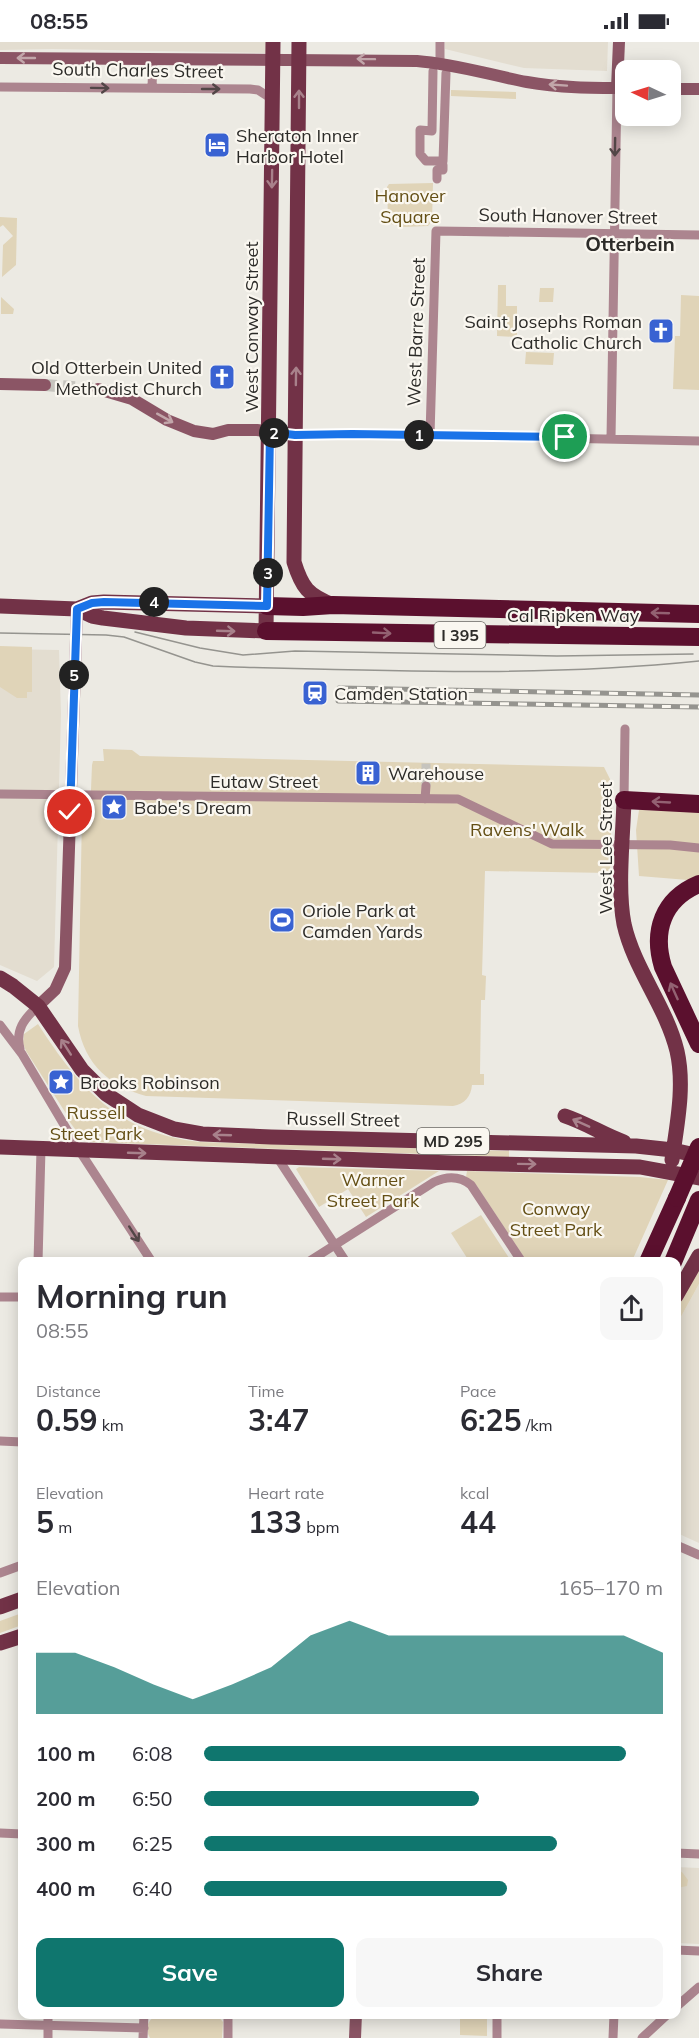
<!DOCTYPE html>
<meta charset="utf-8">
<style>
body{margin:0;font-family:Mulish,sans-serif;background:#f7f7f7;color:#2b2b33;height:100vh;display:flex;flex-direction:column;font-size:22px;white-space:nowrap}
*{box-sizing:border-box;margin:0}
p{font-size:20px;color:#7c7c81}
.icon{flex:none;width:33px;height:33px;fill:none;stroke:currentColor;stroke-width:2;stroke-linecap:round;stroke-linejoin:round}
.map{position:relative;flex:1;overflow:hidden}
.side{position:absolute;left:18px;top:1215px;width:663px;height:762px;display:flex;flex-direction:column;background:#fff;border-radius:12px;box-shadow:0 3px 15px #0003}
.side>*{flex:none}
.needle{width:39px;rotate:274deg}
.controls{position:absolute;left:615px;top:18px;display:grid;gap:12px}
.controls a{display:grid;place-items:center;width:66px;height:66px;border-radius:12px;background:#fff;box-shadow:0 3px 15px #0003;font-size:30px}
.pin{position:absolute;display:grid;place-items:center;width:51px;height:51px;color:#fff;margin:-26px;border:3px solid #fff;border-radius:50%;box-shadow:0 2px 6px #0007}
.km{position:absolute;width:30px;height:30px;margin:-15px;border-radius:50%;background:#222;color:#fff;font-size:16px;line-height:30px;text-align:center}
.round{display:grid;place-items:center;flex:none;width:63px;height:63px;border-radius:12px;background:#f7f7f7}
.summary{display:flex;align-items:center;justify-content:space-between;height:102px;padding:0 18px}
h1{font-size:33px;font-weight:700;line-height:45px}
.metrics{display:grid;grid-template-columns:repeat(3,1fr);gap:9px;height:102px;padding:6px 18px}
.metrics div{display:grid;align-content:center}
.metrics b{font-size:30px;font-weight:700}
.metrics small{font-size:16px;font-weight:400}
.metrics p{font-size:16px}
.chart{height:168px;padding:12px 18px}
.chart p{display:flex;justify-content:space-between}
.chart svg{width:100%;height:108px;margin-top:6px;fill:#0f766e;opacity:.7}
.button{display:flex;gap:12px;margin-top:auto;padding:12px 18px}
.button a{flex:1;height:69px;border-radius:12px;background:#0f766e;color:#fff;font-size:24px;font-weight:700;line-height:69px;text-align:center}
.button a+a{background:#f7f7f7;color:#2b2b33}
ul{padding:0 18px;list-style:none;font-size:20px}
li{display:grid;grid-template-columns:96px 72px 1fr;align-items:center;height:45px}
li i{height:15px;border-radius:8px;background:#0f766e}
.status{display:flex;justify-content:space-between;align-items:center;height:42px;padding:0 30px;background:#fff;direction:ltr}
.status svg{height:16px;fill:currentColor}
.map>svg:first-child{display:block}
.built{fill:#e3ddd0}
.green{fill:#e0d4b8}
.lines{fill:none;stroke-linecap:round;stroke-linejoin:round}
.street-tunnel{stroke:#c6c4be;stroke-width:9;stroke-dasharray:9 4.5;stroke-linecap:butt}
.secondary-tunnel{stroke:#c6c4be;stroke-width:12;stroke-dasharray:12 6;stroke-linecap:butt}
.street{stroke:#ac858f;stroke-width:9}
.secondary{stroke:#8b5565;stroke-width:12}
.primary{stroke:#723247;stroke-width:15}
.highway{stroke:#5b102e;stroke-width:18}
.tram{stroke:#95948f;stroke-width:1.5}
.rail-casing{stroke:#95948f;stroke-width:5}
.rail{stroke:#faf7f0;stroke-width:3;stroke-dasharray:9;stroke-linecap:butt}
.highway-bridge{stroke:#5b102e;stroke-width:18}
.oneway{stroke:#c2a6aa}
.oneway2{stroke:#524647}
.oneway3{stroke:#a8818b}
.oneway4{stroke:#936172}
.route-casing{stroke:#fff;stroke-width:12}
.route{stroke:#1a73e8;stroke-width:8}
.labels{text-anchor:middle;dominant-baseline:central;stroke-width:4.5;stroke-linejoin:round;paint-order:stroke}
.shield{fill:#faf7f0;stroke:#6a6864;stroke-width:1.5}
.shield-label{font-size:16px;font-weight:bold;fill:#2c2b28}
.street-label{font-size:18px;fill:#2c2b28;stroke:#faf7f0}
.poi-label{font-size:18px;fill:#2c2b28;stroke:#faf7f0;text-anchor:start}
.park-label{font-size:18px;fill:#644f15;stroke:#faf7f0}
.neighbourhood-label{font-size:20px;font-weight:bold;fill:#2c2b28;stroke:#faf7f0}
</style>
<div class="status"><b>08:55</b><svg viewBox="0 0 49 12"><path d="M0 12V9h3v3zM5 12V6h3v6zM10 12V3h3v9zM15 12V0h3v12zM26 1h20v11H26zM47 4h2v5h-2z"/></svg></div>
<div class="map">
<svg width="699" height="1996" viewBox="0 0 699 1996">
<rect width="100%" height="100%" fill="#eceae3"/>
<path class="built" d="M0,0h267l-1,11 -213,-4 -53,1z
M445,0h163l-1,29 -83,-3 -79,-19z
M0,607l59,1 2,64 -7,253 -17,14 -37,-16z
M699,1242v259l-22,-10v-209z
M676,1825l23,1v76l-22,-1z"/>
<path class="green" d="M451,48l65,2v7l-65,-3z
M433,141l-1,38 -4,5 -26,1 -11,-3 -3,-7 -1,-30 2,-3z
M0,175l17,1 -1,47 -14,12 1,-32 10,-9 -10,-11 -3,2z
M498,243h8v21h11v31l-20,-1z
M540,246h14l-1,14h-14z
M681,253l18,1v94l-26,-1 2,-53h5z
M1,255l13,12 -1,5h-12z
M526,310l28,1 -1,12 -28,-1z
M0,604l32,1v45h-5v6h-10l-17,-11z
M103,707l29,1 8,6 464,11 6,12 2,10 -2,84 -125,-2 -3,104 4,1 -1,24h-4l-1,74h4v11h-12c-1,11 -7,19 -19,21l-307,-10c-36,-10 -61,-31 -68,-70l4,-212h8l2,-49 1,-4h11z
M639,768l60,1v65l-11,4 -49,-4 -3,-46z
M38,982c42,65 80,109 162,118l309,9v6l-420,-15 -5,-1 -18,-24 1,-2 -41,-64 -3,-8 1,-9z
M299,1125l140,4 -73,46 -18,-28 -29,18 -23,-38z
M467,1129l173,6 28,3 -36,81 -105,1 -50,-76 -11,-9z
M481,1173l30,46h-42l-18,-28z
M699,1224v18l-22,40v-17z
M22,1571v12l-22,8v-12z
M677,1829l5,1 6,8 -1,6 -10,2z
M159,1973l59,1 5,6 -1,16h-72c-6,-10 -2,-20 9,-23z
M460,1973h27v21l-27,-1z"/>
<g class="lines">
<path class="street-tunnel" d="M426,744v-27"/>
<path class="secondary-tunnel" d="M45,343l53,4"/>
<path class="street" d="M440,21v-21
M433,29l-1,60 -12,-1v24l6,7h17l3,-88
M0,45l250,2 8,1 14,9
M152,46l1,-30
M437,137v-9h6v-5
M295,393l70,-1 334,7
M430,393l6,-204 263,4
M611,396l6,-350
M0,752l458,5 94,45 118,1 29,3
M425,757l1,-13
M624,758l1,-71
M0,983l22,29 57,96 73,112
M20,1007c-5,-19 4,-30 18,-43
M277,1115l69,105
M38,1220l3,-113
M308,1220l126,-80c13,-6 26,-6 37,3l51,77
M0,1255h22
M0,1399l22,1
M676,1503l23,10
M0,1531l22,-8
M0,1791l22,1
M676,1811l23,1
M676,1908l23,1
M676,1965l23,-20
M0,1982l144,4
M48,1996v-24
M143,1996l1,-24
M228,1996v-24
M497,1996v-24
M613,1996l1,-24
M642,1996l26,-24"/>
<path class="secondary" d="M0,16l417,3c38,3 73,14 110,21 32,6 66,6 99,6
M617,46l2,-46
M670,47h29
M0,342l45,1
M98,347l34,10 35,21 27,11 19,3 15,-4h29l38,5
M38,964l17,-16 10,-22 12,-359
M355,1996l1,-24"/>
<path class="primary" d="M299,0l-5,520c8,26 14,33 39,43
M0,564l77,3 15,-6 12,-1 163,4
M77,567l15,7 11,2 83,10 80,3 7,-589
M624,758c-1,37 -7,88 0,124 10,45 42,82 53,127 8,35 0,73 -5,109
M0,936l13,8 25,20 44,64 24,24 32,21 36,14 28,5 69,3 365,9 37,4 26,6
M565,1074c21,7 39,19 59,26
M0,1105l452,16 188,4 59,11
M676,1254l23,-40
M0,1565l22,-8
M0,1601l22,-7"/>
<path class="highway" d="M267,564l36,1 30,-2 366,9
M266,589l433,6
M624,758l75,4
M699,842c-36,15 -47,47 -36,83l36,77
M648,1220l29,-64
M673,1220l26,-62"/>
<path class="tram" d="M135,590l65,16 43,7 52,-4 262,5 136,-2
M0,591l106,2 18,2 71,25 18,4 22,1c155,4 310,10 464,-6"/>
<g class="rail-casing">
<path id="rail" d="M339,646l360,7
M338,659l361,6"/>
</g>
<use href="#rail" class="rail"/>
<path class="highway-bridge" d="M677,1156l22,-51"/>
</g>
<defs><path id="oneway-shaft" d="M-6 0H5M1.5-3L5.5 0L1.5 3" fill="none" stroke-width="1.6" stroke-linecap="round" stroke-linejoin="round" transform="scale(1.5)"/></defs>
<g class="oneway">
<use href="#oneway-shaft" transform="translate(26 16) rotate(-180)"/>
<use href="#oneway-shaft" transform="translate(366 17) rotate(-179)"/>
<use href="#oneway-shaft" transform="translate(558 43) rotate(-176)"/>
<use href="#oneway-shaft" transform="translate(165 376) rotate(29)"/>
</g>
<g class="oneway2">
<use href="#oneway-shaft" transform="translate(100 46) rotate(1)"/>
<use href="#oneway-shaft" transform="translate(211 47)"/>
<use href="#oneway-shaft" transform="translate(615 105) rotate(91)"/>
<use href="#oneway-shaft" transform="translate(134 1192) rotate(57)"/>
</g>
<g class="oneway3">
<use href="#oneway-shaft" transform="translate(299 57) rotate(-90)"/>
<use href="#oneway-shaft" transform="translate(272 137) rotate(91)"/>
<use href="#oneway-shaft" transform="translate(296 334) rotate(-89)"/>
<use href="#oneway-shaft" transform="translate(226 589) rotate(2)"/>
<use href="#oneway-shaft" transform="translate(66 1005) rotate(-123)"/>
<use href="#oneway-shaft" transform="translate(581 1081) rotate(-156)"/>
<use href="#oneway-shaft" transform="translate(222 1093) rotate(-178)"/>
<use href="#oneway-shaft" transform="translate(137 1111) rotate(2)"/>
<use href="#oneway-shaft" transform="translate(332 1117) rotate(2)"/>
<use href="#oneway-shaft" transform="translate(527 1122) rotate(1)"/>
</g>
<g class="oneway4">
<use href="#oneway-shaft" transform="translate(660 571) rotate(-178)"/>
<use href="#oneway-shaft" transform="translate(382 591) rotate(3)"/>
<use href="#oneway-shaft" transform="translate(661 760) rotate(-177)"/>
<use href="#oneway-shaft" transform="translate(674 949) rotate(-114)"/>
</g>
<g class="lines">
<g class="route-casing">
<path id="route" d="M70,770l7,-203 15,-6 12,-1 163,4 3,-174 25,3 57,-1 213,3"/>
</g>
<use href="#route" class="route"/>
</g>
<defs>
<g id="hotel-square" transform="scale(1.35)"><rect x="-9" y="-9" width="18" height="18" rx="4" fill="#3962d2" stroke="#faf7f0"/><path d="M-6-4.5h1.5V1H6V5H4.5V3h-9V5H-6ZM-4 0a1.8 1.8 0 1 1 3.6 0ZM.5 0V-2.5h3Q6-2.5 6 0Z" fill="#fff"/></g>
<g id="church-square" transform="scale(1.35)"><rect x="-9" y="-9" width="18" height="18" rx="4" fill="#3962d2" stroke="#faf7f0"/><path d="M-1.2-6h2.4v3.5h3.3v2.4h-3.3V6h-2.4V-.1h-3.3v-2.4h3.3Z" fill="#fff"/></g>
<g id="station-square" transform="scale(1.35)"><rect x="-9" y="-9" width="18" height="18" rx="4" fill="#3962d2" stroke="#faf7f0"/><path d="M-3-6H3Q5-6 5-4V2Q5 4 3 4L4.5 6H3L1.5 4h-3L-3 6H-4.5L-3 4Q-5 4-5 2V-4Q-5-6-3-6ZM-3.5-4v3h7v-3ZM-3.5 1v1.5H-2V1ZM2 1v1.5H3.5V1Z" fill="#fff"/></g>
<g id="building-square" transform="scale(1.35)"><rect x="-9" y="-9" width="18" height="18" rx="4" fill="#3962d2" stroke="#faf7f0"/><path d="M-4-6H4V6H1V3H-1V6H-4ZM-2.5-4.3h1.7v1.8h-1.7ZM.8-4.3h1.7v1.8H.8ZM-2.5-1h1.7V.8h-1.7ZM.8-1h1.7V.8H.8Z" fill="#fff"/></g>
<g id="sight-square" transform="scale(1.35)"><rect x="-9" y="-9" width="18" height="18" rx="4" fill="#3962d2" stroke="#faf7f0"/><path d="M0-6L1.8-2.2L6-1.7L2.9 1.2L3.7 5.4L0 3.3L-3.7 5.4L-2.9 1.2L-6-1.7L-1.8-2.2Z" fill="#fff"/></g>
<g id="stadium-square" transform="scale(1.35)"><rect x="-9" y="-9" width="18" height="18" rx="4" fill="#3962d2" stroke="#faf7f0"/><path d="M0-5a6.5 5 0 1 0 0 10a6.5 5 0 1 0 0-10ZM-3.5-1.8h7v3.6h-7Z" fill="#fff"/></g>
</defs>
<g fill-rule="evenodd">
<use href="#hotel-square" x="217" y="103"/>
<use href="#church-square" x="661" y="289"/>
<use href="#church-square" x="222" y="335"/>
<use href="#station-square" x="315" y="651"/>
<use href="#building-square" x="368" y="731"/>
<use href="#sight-square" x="114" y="765"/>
<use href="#stadium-square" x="282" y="878"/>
<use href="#sight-square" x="61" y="1040"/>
</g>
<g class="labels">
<g class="shield">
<rect x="434.5" y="580" width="51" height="26" rx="4.5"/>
<rect x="417" y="1086" width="72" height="26" rx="4.5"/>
</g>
<g class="shield-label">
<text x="460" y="593">I 395</text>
<text x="453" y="1099">MD 295</text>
</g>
<g class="street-label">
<text transform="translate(138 28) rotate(1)">South Charles Street</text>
<text transform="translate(568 174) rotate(1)">South Hanover Street</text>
<text transform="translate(251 285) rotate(-90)">West Conway Street</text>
<text transform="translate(416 290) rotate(-88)">West Barre Street</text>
<text x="573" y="573">Cal Ripken Way</text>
<text x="264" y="739">Eutaw Street</text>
<text transform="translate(605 806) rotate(-90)">West Lee Street</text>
<text transform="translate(343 1077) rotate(1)">Russell Street</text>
</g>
<g class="poi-label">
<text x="236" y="93">Sheraton Inner<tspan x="236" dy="21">Harbor Hotel</tspan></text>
<text x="642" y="279" text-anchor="end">Saint Josephs Roman<tspan x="642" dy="21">Catholic Church</tspan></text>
<text x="202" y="325" text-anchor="end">Old Otterbein United<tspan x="202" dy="21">Methodist Church</tspan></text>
<text x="334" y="651">Camden Station</text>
<text x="388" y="731">Warehouse</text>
<text x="134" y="765">Babe's Dream</text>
<text x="302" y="868">Oriole Park at<tspan x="302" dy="21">Camden Yards</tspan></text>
<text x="80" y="1040">Brooks Robinson</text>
</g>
<g class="park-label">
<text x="410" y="153">Hanover<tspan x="410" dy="21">Square</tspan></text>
<text x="527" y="787">Ravens' Walk</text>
<text x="96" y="1070">Russell<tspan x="96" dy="21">Street Park</tspan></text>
<text x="373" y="1137">Warner<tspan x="373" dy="21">Street Park</tspan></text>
<text x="556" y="1166">Conway<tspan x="556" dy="21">Street Park</tspan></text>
</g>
<g class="neighbourhood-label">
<text x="630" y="201">Otterbein</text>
</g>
</g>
</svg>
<div class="controls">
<a><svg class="needle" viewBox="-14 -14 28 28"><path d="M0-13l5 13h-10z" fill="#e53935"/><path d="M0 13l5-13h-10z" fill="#7c7c81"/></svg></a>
</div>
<div class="pin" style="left:565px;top:395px;background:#1e9e55"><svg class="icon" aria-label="arrive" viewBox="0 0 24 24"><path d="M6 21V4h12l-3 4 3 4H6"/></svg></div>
<div class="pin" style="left:70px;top:770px;background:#d93025"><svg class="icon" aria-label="check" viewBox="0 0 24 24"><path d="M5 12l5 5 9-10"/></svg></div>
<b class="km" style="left:419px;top:393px">1</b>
<b class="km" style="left:274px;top:391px">2</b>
<b class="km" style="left:268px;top:531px">3</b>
<b class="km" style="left:154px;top:560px">4</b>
<b class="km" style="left:74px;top:633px">5</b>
<section class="side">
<div class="summary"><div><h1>Morning run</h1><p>08:55</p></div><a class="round"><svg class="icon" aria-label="share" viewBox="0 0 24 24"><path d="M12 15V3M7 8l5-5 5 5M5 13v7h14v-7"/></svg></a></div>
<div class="metrics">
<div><p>Distance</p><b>0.59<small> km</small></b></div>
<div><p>Time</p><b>3:47</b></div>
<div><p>Pace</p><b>6:25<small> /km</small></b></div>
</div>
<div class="metrics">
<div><p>Elevation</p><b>5<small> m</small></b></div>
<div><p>Heart rate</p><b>133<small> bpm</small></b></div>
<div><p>kcal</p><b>44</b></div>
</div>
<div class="chart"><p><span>Elevation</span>165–170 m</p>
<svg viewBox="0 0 160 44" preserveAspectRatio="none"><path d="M0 44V19L10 19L20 25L30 32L40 38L50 32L60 25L70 12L80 6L90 12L100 12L110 12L120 12L130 12L140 12L150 12L160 19V44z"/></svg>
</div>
<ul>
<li><b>100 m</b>6:08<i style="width:92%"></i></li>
<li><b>200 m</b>6:50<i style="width:60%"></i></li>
<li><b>300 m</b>6:25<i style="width:77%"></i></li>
<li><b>400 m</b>6:40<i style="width:66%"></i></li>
</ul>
<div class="button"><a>Save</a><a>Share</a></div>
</section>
</div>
